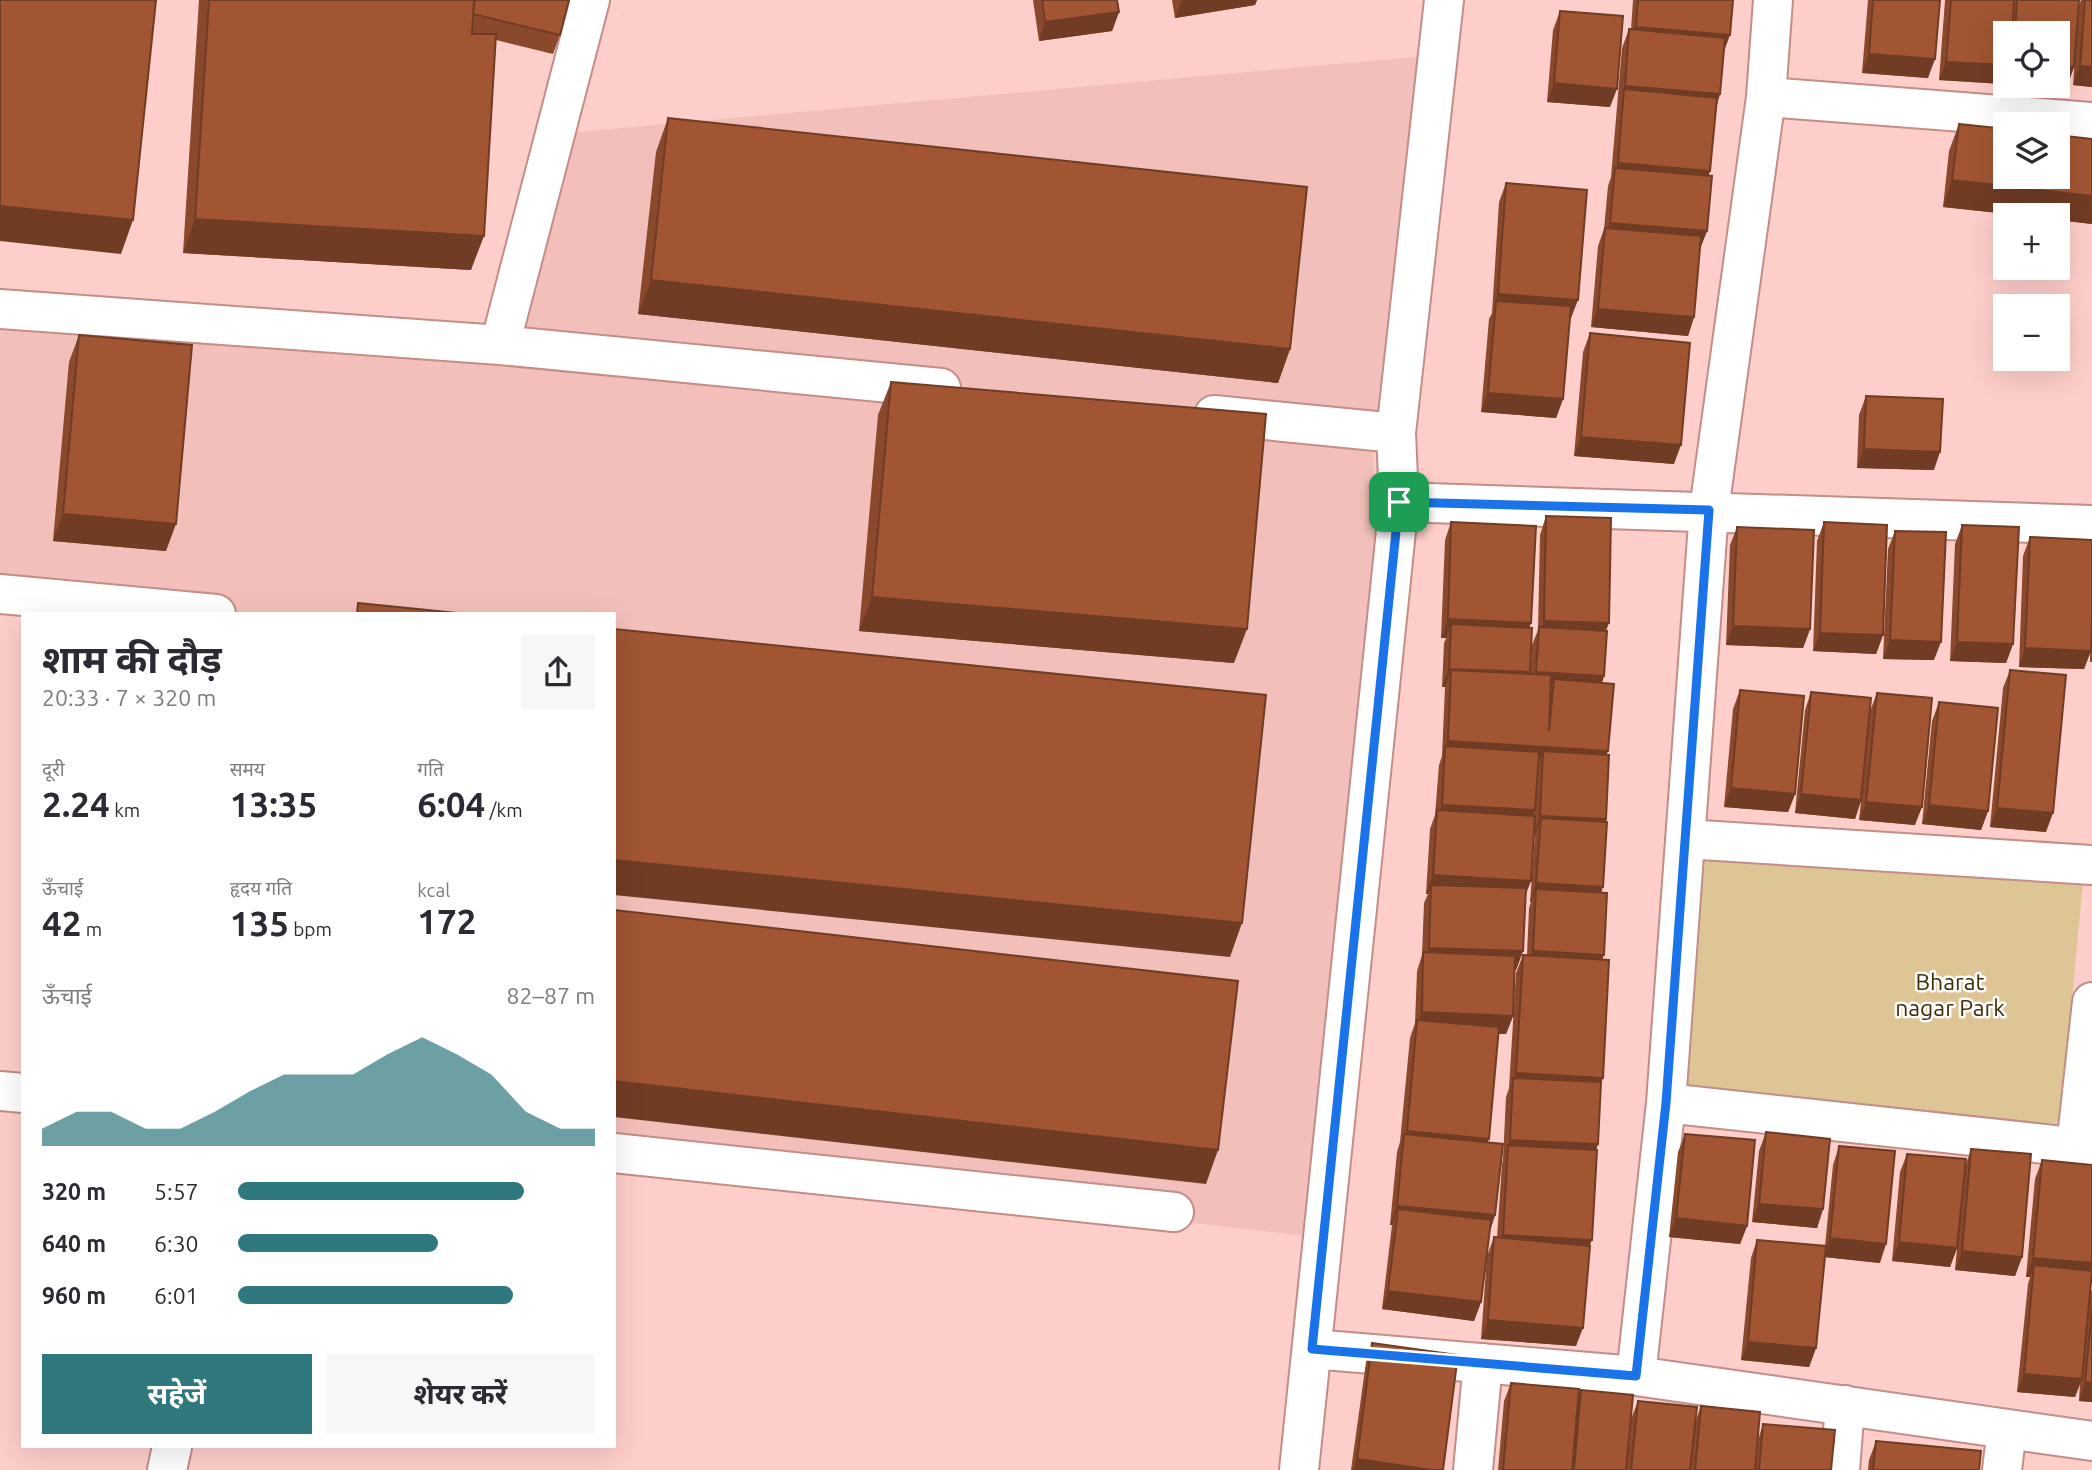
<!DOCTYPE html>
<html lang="hi">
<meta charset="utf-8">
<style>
body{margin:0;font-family:Ubuntu,"Noto Sans Devanagari",sans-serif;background:#f7f7f7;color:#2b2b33;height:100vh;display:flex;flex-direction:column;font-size:26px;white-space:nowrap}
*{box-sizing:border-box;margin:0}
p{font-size:23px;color:#7c7c81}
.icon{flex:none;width:38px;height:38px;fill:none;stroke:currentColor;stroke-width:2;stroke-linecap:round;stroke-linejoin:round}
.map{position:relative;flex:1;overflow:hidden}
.panel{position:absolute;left:21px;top:612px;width:595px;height:836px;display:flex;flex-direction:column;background:#fff;border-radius:0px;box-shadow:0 7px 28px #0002}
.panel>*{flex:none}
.controls{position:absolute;left:1993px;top:21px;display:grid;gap:14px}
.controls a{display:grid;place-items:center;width:77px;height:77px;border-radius:0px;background:#fff;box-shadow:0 7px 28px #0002;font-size:35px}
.pin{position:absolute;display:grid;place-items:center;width:60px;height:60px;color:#fff;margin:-30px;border-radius:14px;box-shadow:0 4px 10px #0006}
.round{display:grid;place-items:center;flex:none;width:74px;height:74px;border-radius:0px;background:#f7f7f7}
.overview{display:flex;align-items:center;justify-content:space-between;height:119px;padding:0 21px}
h1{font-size:38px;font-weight:700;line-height:52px}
.metrics{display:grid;grid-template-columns:repeat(3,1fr);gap:10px;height:119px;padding:7px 21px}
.metrics div{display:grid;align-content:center}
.metrics b{font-size:35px;font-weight:700}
.metrics small{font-size:19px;font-weight:400}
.metrics p{font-size:19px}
.chart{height:196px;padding:14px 21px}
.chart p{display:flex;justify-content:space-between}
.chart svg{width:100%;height:126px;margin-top:7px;fill:#2f787e;opacity:.7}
.action{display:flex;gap:14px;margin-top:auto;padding:14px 21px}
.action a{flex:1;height:80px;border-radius:0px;background:#2f787e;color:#fff;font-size:28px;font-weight:700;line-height:80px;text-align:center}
.action a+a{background:#f7f7f7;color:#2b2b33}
ul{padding:0 21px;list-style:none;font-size:23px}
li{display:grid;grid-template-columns:112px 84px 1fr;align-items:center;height:52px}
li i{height:18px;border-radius:9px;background:#2f787e}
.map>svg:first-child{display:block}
.built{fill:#f3bfba}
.green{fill:#dec596}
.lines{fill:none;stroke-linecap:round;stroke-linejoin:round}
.minor-casing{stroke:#c38d88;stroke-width:42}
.minor{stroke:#fff;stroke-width:38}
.wall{fill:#8a492c}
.shaded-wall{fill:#713c24}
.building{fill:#a15533;stroke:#713c24;stroke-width:2}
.route-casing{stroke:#fff;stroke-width:14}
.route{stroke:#1a73e8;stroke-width:9}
.labels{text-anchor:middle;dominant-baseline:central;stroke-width:5;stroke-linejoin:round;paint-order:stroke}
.park-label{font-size:23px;fill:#3d2d07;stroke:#fcfcfc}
</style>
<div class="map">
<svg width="2092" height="1470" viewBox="0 0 2092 1470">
<rect width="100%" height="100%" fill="#fececa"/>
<path class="built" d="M1438,55l-42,378 -23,-2 4,290 -54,517 -709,-82v-542l-614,1v-299l500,29 55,-211z"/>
<path class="green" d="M1701,859l382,23 -23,244 -377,-39z"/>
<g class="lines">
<g class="minor-casing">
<path id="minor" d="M1766,97l326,25
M0,309l500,36 441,43
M500,345l90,-345
M1214,415l182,18
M1399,502l693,23
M0,594l216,20
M1685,839l407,26
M0,1091l23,2
M1666,1103l426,46
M2076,1147l16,-145
M614,1153l560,59
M1312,1349l324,27 456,65
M1636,1376l30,-273 43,-593 57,-413 7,-97
M167,1470l5,-23
M1299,1470l100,-968 -3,-69 48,-433
M1473,1470l10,-107
M1840,1470l5,-65
M2002,1470l5,-41"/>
</g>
<use href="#minor" class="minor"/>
</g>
<path class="wall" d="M199,0h370l-9,35 -7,19 -57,-14 -25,230 -288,-17z
M1033,0h84l2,12 -7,19 -73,10z
M1172,0h85l-2,5 -80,13z
M1633,0h100l-9,53 -4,41 -3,11 -8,70 -2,56 -7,17 -6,69 -6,19 -97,-9 7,-81 6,-17 4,-43 3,-9 11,-129 7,-19 2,1z
M1868,0h72l-12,78 -66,-5z
M1945,0h134l-5,67 -7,19 -9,-1v-52h-52l-3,51 -64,-4z
M2081,0h11v87l-19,-2 6,-80z
M1560,11l50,96 -63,-5 6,-72z
M668,118l622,231 -12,34 -640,-69 18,-162z
M1959,124l133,15v85l-34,-4v-5h-41l-74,-8 6,-56z
M1506,183l65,135h-1l-7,81 -7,19 -75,-6 8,-93 3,-6 7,-111z
M1590,333l84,131 -100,-8 9,-104z
M79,335l87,216 -113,-10 16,-179z
M891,382l343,281 -375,-32 19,-216z
M1866,396l68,74 -77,-2 2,-53z
M1546,516l60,115 -2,45 -2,7 6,68 -2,4v64l-5,74 2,185 -2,4 -3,62 -2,6 -6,96 -14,100 -95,-7 6,-83 7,-19 3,1 5,-74 1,-5 3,-62 3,-9 7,-115 7,-18h4l2,-47 2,-6h-1l5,-67 -1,-1 -9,62 -2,55 -7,19h-1l-2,46 -7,18h-8l-9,105 -2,3 8,73 -5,16 -9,71 -7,19 -92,-12 10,-84h-2l7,-73 3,-10 10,-104 5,-15 2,-52 5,-16 2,-52 4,-9h-2l4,-65 5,-14 4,-50 3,-9 3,-69h-3l2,-44 2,-5h-5l4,-98 6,-18 80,101 -2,5 2,38 1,-21 6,-15 2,-95z
M1824,522l59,113 -7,19 -63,-3 4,-110z
M1962,525l51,119 -7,19 -56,-2 5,-117z
M1737,527l73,102 -7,19 -77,-3 4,-100z
M1895,531l39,129 -51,-1 5,-110z
M2030,537l62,3v122h-2v-10l-6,17 -65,-2 4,-111z
M2010,670l36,162 -56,-5 13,-139z
M1740,690l55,104 -7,18 -64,-5 9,-98z
M1811,692l59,19 7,-18 38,132 -56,-5 2,-19 -6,18 -60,-6 10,-103z
M1939,702l49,109 -7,19 -59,-6 10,-103z
M1766,1132l57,77 -6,19 -65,-6 7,-71z
M1685,1134l62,92 -7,18 -71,-7 9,-85z
M1839,1146l41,117 -55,-6 -9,91 -7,19 -68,-7 10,-102 6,-18 68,6 8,-81z
M1971,1149l51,108 -7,19 -60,-6 2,-22 -7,19 -58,-6 8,-89 7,-18 59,11z
M2042,1160l49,121 -1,14 2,-6v113l-13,-1 1,-19 -5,15 -58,-5 11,-108 2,-7h-4l9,-98z
M1372,1343l71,127h-92l15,-108z
M1511,1383l67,16 3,-9 45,80h-128l6,-69z
M1638,1401l57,22 6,-17 57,34 5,-16 68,46h-205l5,-51z
M1876,1441l103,29h-111l1,-10z"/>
<path class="shaded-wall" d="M1182,0h75l-2,5 -80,13z
M1119,12l-7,19 -73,10 6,-19z
M1636,27l94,8 -7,19 -94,-8z
M1869,54l66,5 -7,19 -66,-5z
M1946,62l60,3v12l-3,7 -64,-4z
M2058,66l16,1 -7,19 -9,-1z
M2080,66l12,1v20l-19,-2z
M1554,83l63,6 -7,18 -63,-5z
M1625,86l95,8 -7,19 -89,-24 -6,16z
M1618,163l92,8 -6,18 -90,-16z
M1952,180l140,16v28l-34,-4v-5h-41l-74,-8z
M0,206l133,14 -12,34 -121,-13z
M195,219l289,17 -13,34 -288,-17z
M1610,223l97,8 -7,18 -97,-8z
M651,280l639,69 -12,34 -640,-69z
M1498,294l80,6 -7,18 -76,-5 1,-12 -5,12z
M1598,309l96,8 -6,19 -97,-9z
M1488,393l75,6 -7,19 -75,-6z
M1581,437l100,8 -7,19 -100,-8z
M1864,449l76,3 -6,18 -77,-2z
M63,514l113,10 -10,27 -113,-10z
M872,597l375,32 -13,34 -375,-32z
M1448,619l83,4 -7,18 -73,-17 -5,14h-5z
M1544,621l65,2 -7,18 -65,-1z
M1733,626l77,3 -7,19 -77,-3z
M1820,633l63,2 -7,19 -63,-3z
M1890,640l51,2 -7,18 -51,-1z
M1957,642l56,2 -7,19 -56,-2z
M2025,648l66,3 -7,18 -65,-2z
M1449,669l81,3 -6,19 -73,-21 -6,17h-3z
M1536,672l68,4 -7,19 -43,-16 -5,13 -20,-1z
M1448,741l160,10 -7,19 -58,-19 -5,15 -93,-16z
M1731,788l64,6 -7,18 -64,-5z
M1801,794l60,6 -6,19 -60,-6z
M1866,802l56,5 -7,18 -56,-5z
M1442,805l93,5 -7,19 -92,-10z
M1929,805l59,6 -7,19 -59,-6z
M1997,808l56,5 -7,19 -56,-5z
M1540,816l66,3 -7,19 -58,-20 -6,17 -1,-1z
M614,860l628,63 -12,34 -616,-62z
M1433,875l98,6 -7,18 -93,-14 -3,9h-2z
M1536,883l67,4 -6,19 -61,-17 -5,13h-1z
M1429,948l94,3 -7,19 -93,-3v-4z
M1533,951l71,4 -7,18 -71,-3z
M1422,1012l91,4 -7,18 -91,-3z
M1516,1073l87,5 -7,19 -83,-15z
M614,1081l604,69 -12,34 -592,-67z
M1407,1131l82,8 -7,18 -79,-16z
M1510,1140l88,4 -7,19 -83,-18 -5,14z
M1759,1204l64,5 -6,19 -65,-6z
M1397,1206l98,9 -6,19 -91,-25 -6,16h-2z
M1676,1218l71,8 -7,18 -71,-7z
M1503,1235l89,5 -7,18 -89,-5z
M1830,1238l56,6 -6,19 -56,-6z
M1899,1242l58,6 -7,19 -58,-6z
M1962,1251l60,6 -7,19 -60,-6z
M2033,1258l59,5v16l-1,3 -57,-17 -4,12h-4z
M1388,1291l93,11 -7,19 -92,-12z
M1488,1320l95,8 -7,18 -95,-7z
M1748,1342l68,6 -7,19 -68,-7z
M2024,1374l58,5 -7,18 -58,-5z
M2085,1382l7,1v19l-13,-1z
M1357,1459l75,11h-79z"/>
<path class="building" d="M0,0h156l-23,220 -133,-14z
M209,0h265l-2,34h24l-12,202 -289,-17z
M475,0h94l-9,35 -87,-21z
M1042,0h75l2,12 -74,10z
M1638,0h95l-3,35 -94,-8z
M1873,0h67l-5,59 -66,-5z
M1951,0h63l-2,33h-6v32l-60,-3z
M2017,0h62l-5,67 -16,-1v-33h-43z
M2085,0h7v67l-12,-1z
M1560,11l63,5 -6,73 -63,-6z
M1629,29l96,9 -5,56 -95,-8z
M1624,89l93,9 -7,73 -92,-8z
M668,118l639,69 -17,162 -639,-69z
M1959,124l47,5v48h52v-42l34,4v57l-140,-16z
M1615,168l97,8 -5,55 -97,-8z
M1506,183l81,7 -9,110 -80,-6z
M1605,228l96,8 -7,81 -96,-8z
M1496,301l75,5 -8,93 -75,-6z
M1590,333l100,10 -9,102 -100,-8z
M79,335l113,10 -16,179 -113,-10z
M891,382l375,32 -19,215 -375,-32z
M1866,396l77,3 -3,53 -76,-3z
M1546,516l65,2 -2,105 -65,-2z
M1451,522l85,4 -5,97 -83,-4z
M1824,522l63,3 -4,110 -63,-2z
M1962,525l57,2 -6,117 -56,-2z
M1737,527l77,3 -4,99 -77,-3z
M1895,531l51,1 -5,110 -51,-2z
M2030,537l62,3v79l-1,32 -66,-3z
M358,603l109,11h-110z
M1451,624l81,4 -2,44 -81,-3z
M1539,627l68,4 -3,45 -68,-4z
M614,629l652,66 -24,228 -628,-63z
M1451,670l100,5 -2,56 5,-52 60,5 -6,67 -160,-10z
M2010,670l56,5 -13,138 -56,-5z
M1740,690l64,6 -9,98 -64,-6z
M1811,692l60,6 -10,102 -60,-6z
M1877,693l55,5 -10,109 -56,-5z
M1939,702l59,6 -10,103 -59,-6z
M1445,746l94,6 -4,58 -93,-5z
M1543,751l66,4 -3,64 -66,-3z
M1437,810l98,6 -4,65 -98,-6z
M1541,818l66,4 -4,65 -67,-4z
M1431,885l95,3 -3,63 -94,-3z
M1536,889l71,4 -3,62 -71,-4z
M614,910l624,71 -20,169 -604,-69z
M1423,952l92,4 -2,60 -91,-4z
M1523,955l86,5 -6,118 -87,-5z
M1417,1020l82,7 -10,112 -82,-8z
M1513,1078l88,4 -3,62 -88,-4z
M1766,1132l64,7 -7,70 -64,-5z
M1404,1134l99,10 -8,71 -98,-9z
M1685,1134l70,6 -8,86 -71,-8z
M1508,1145l89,5 -5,90 -89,-5z
M1839,1146l56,5 -9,93 -56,-6z
M1971,1149l60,5 -9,103 -60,-6z
M1907,1154l59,5 -9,89 -58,-6z
M2042,1160l50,5v98l-59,-5z
M1398,1209l93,11 -10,82 -93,-11z
M1494,1237l96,9 -7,82 -95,-8z
M1757,1240l69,6 -10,102 -68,-6z
M2034,1265l58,6 -10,108 -58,-5z
M2092,1309v74l-7,-1z
M1372,1343l86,12 -15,115h-11l-75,-11z
M1511,1383l68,6 -7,81h-69z
M1581,1390l52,5 -7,75h-52z
M1638,1401l59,6 -7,63h-59z
M1701,1406l59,6 -5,58h-60z
M1763,1424l72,6 -4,40h-72z
M1876,1441l105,10 -2,19h-106z"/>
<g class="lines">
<g class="route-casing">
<path id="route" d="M1399,502l310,8 -43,593 -30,273 -324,-27z"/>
</g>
<use href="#route" class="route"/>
</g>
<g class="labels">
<g class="park-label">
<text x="1950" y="981">Bharat<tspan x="1950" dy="26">nagar Park</tspan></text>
</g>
</g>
</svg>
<div class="controls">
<a><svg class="icon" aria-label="locate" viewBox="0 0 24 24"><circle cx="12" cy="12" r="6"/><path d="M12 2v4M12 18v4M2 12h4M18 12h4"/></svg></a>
<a><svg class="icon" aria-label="layers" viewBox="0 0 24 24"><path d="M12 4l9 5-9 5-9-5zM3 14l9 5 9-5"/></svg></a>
<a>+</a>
<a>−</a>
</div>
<div class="pin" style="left:1399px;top:502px;background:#1e9e55"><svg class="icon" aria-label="arrive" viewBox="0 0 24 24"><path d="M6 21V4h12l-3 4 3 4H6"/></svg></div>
<section class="panel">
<div class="overview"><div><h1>शाम की दौड़</h1><p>20:33 · 7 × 320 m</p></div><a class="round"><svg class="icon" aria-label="share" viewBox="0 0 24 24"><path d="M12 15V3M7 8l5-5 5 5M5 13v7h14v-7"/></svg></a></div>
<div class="metrics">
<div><p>दूरी</p><b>2.24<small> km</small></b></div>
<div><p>समय</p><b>13:35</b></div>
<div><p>गति</p><b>6:04<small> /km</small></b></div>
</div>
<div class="metrics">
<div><p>ऊँचाई</p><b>42<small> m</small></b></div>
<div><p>हृदय गति</p><b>135<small> bpm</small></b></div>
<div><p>kcal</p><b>172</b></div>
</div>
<div class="chart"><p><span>ऊँचाई</span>82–87 m</p>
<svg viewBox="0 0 160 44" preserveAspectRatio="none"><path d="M0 44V38L10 32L20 32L30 38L40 38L50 32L60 25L70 19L80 19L90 19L100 12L110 6L120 12L130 19L140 32L150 38L160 38V44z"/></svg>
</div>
<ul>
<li><b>320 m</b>5:57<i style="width:80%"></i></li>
<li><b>640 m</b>6:30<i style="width:56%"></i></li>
<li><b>960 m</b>6:01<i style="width:77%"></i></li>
</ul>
<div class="action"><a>सहेजें</a><a>शेयर करें</a></div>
</section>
</div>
